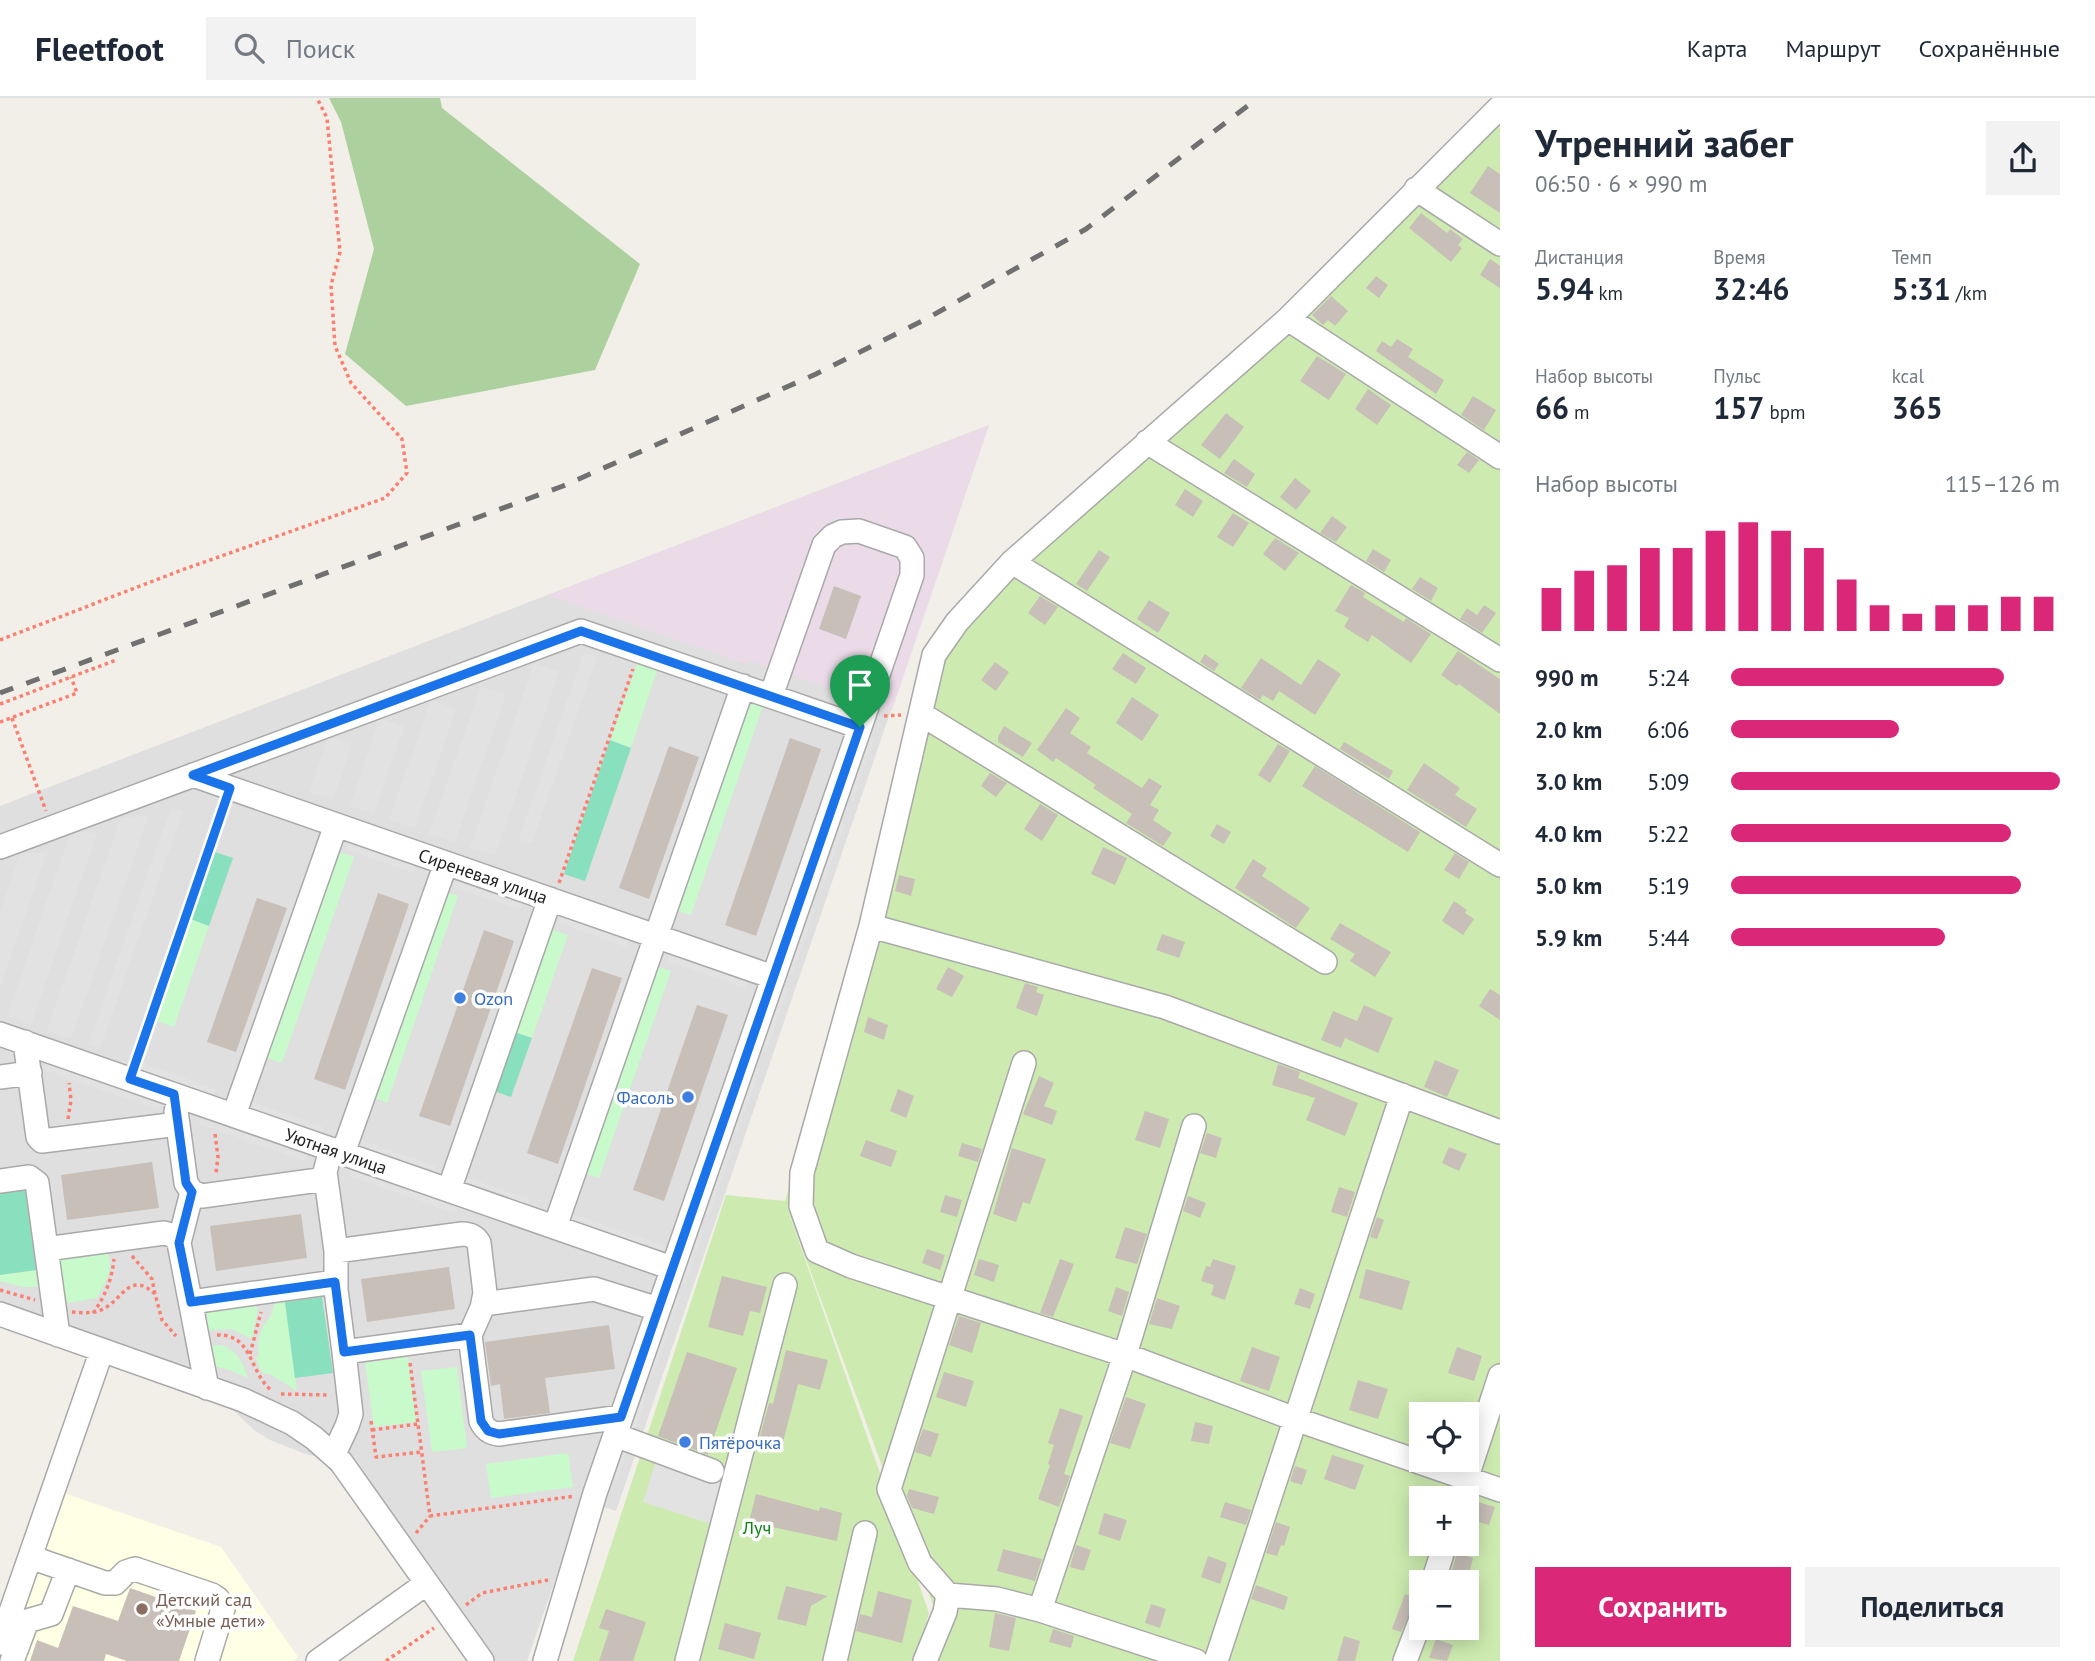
<!DOCTYPE html>
<html lang="ru">
<meta charset="utf-8">
<style>
body{margin:0;font-family:"PT Sans",sans-serif;background:#f2f2f3;color:#1f2937;height:100vh;display:flex;flex-direction:column;font-size:26px;white-space:nowrap}
*{box-sizing:border-box;margin:0}
p{font-size:23px;color:#747a83}
.icon{flex:none;width:38px;height:38px;fill:none;stroke:currentColor;stroke-width:2;stroke-linecap:round;stroke-linejoin:round}
.map{position:relative;flex:1;overflow:hidden}
.sheet{display:flex;flex-direction:column;background:#fff;width:595px}
.sheet>*{flex:none}
.controls{position:absolute;left:1409px;top:1304px;display:grid;gap:14px}
.controls a{display:grid;place-items:center;width:70px;height:70px;border-radius:0px;background:#fff;box-shadow:0 4px 18px #0003;font-size:35px}
.pin{position:absolute;display:grid;place-items:center;width:60px;height:60px;color:#fff;margin:-72px -30px;border-radius:50% 50% 50% 0;rotate:-45deg;box-shadow:0 0 7px #0007}
.pin .icon{rotate:45deg}
.round{display:grid;place-items:center;flex:none;width:74px;height:74px;border-radius:0px;background:#f2f2f3}
.overview{display:flex;align-items:center;justify-content:space-between;height:119px;padding:0 35px}
h1{font-size:38px;font-weight:800;line-height:52px}
.metrics{display:grid;grid-template-columns:repeat(3,1fr);gap:10px;height:119px;padding:7px 35px}
.metrics div{display:grid;align-content:center}
.metrics b{font-size:30px;font-weight:800}
.metrics small{font-size:19px;font-weight:400}
.metrics p{font-size:19px}
.chart{height:196px;padding:14px 35px}
.chart p{display:flex;justify-content:space-between}
.chart svg{width:100%;height:126px;margin-top:7px;stroke:#db2777;stroke-width:6}
.cta{display:flex;gap:14px;margin-top:auto;padding:14px 35px}
.cta a{flex:1;height:80px;border-radius:0px;background:#db2777;color:#fff;font-size:28px;font-weight:800;line-height:80px;text-align:center}
.cta a+a{background:#f2f2f3;color:#1f2937}
ul{padding:0 35px;list-style:none;font-size:23px}
li{display:grid;grid-template-columns:112px 84px 1fr;align-items:center;height:52px}
li i{height:18px;border-radius:9px;background:#db2777}
header{display:flex;align-items:center;gap:42px;box-sizing:border-box;height:98px;padding:0 35px;background:#fff;border-bottom:2px solid #e0e1e3}
header strong{font-size:33px}
nav{display:flex;gap:38px;margin-inline-start:auto;font-size:24px}
.search{width:490px;height:63px;background:#f2f2f3;display:flex;align-items:center;gap:18px;box-sizing:border-box;padding:0 24px;border-radius:0px;color:#747a83;font-size:26px}
main{display:flex;flex:1;min-height:0}
.map>svg:first-child{display:block}
.residential{fill:#e0dfdf}
.industrial{fill:#ebdbe8}
.education{fill:#ffffe5}
.grass{fill:#cdebb0;fill-rule:evenodd}
.forest{fill:#add19e}
.park{fill:#c8facc}
.pitch{fill:#88e0be}
.parking{fill:#e2e2e2}
.building{fill:#c7bfb8}
.lines{fill:none;stroke-linecap:round;stroke-linejoin:round}
.minor-casing{stroke:#a9a9a9;stroke-width:26}
.path{stroke:#fa8072;stroke-width:3.5;stroke-dasharray:3.5 3.5;stroke-linecap:butt}
.minor{stroke:#fff;stroke-width:23}
.rail{stroke:#707070;stroke-width:5;stroke-dasharray:14 14;stroke-linecap:butt}
.route-casing{stroke:#fff;stroke-width:14}
.route{stroke:#1a73e8;stroke-width:9}
.shop-dot{fill:#3f7fe0;stroke:#fff;stroke-width:2.5}
.education-dot{fill:#8d6e63;stroke:#fff;stroke-width:2.5}
.labels{text-anchor:middle;dominant-baseline:central;stroke-width:7;stroke-linejoin:round;paint-order:stroke}
.street-label{font-size:18px;fill:#222;stroke:#fff}
.shop-label{font-size:18px;fill:#366cbe;stroke:#fff;text-anchor:start}
.park-label{font-size:18px;fill:#0c8416;stroke:#fff}
.education-label{font-size:18px;fill:#785e54;stroke:#fff;text-anchor:start}
</style>
<header>
<strong>Fleetfoot</strong>
<div class="search"><svg class="icon" aria-label="search" viewBox="0 0 24 24"><circle cx="10" cy="10" r="6"/><path d="M15 15l6 6"/></svg>Поиск</div>
<nav><a>Карта</a><a>Маршрут</a><a>Сохранённые</a></nav>
</header>
<main>
<div class="map">
<svg width="1500" height="1563" viewBox="0 0 1500 1563">
<rect width="100%" height="100%" fill="#f2efe9"/>
<path class="residential" d="M989,327l-373,1086 -33,-11 -56,161h-57l-140,-203 -22,-3 -38,-15 -16,-10 -21,-20 -233,-83v-521z"/>
<path class="industrial" d="M989,327l-97,285 -144,-50 -2,4 -198,-69z"/>
<path class="education" d="M61,1394l160,55 77,110 -5,4h-291z"/>
<path class="grass" d="M1500,1v1562h-577l13,-48 -151,-411 144,411 -13,48h-343l153,-466 59,6 29,-95 125,-460zM1421,1316h45v46h-45zM1421,1400h45v46h-45zM1421,1484h45v46h-45z"/>
<path class="forest" d="M329,0h111l2,10 198,156 -45,106 -189,36 -61,-52 29,-105 -33,-127z"/>
<path class="park" d="M638,563l20,7 -27,80 -21,-8z
M748,602l15,6 -72,209 -19,-6z
M333,752l21,7 -72,206 -21,-7z
M440,792l18,6 -71,207 -18,-7z
M188,820l21,8 -35,101 -21,-7z
M547,830l21,7 -36,103 -21,-7z
M650,866l21,7 -72,207 -20,-7z
M106,1153c10,14 -1,33 -9,47l-35,6 -4,-45z
M36,1172l2,17h-16l-22,-6v-6z
M285,1204l12,89 -27,-17 -8,-1 -6,-14 3,-6c-3,-14 3,-28 12,-37l3,-12z
M248,1208l10,2 -6,31 -21,-10 -26,1 1,-13 5,-10z
M221,1247c16,5 22,18 27,33l-18,-8 -21,-5 1,-19z
M408,1259l8,65 -42,5 -9,-64z
M457,1269l10,81 -35,4 -11,-81z
M568,1355l5,34 -82,11 -5,-34z"/>
<path class="pitch" d="M610,642l21,8 -46,133 -21,-7z
M212,753l21,7 -24,68 -21,-8z
M511,933l21,7 -21,59 -20,-7z
M25,1092l11,80 -36,5v-82z
M322,1199l11,76 -38,5 -10,-76z"/>
<path class="parking" d="M584,554l13,5 -65,186 -13,-4z
M534,565l25,9 -64,184 -25,-8z
M481,588l25,8 -51,148 -26,-8z
M431,602l25,9 -41,119 -26,-8z
M380,620l24,9 -30,87 -24,-8z
M328,638l24,9 -19,55 -24,-8z
M866,639l8,2 -21,62 -8,-3z
M171,709l12,4 -83,238 -12,-4z
M149,717l-78,224 -24,-9 74,-212z
M837,723l8,3 -23,65 -8,-2z
M71,733l26,2 -66,192 -24,-9z
M350,740l67,24 -4,11 -67,-24z
M20,755h27l-47,134v-75z
M457,778l67,23 -4,11 -67,-23z
M807,808l8,3 -23,66 -8,-3z
M563,814l67,24 -4,11 -67,-24z
M671,852l77,27 -3,11 -78,-27z
M780,888l8,2 -22,64 -8,-3z
M49,962l114,39 -4,11 -114,-40z
M138,964l78,27 -4,11 -78,-27z
M752,968l8,3 -23,65 -7,-3z
M246,1002l77,27 -3,11 -78,-27z
M202,1015l108,37 -4,11 -107,-37z
M353,1039l83,29 -4,11 -83,-29z
M725,1047l8,3 -24,67 -8,-3z
M352,1067l106,37 -3,11 -106,-37z
M460,1077l70,24 -4,11 -70,-25z
M570,1115l93,32 -3,11 -94,-32z
M696,1129l8,3 -19,54 -8,-3z
M673,1195l8,3 -29,82 -7,-3z
M639,1293l8,3 -30,86 -8,-3z
M661,1347l71,23 -18,57 -71,-23z"/>
<path class="building" d="M1488,68l12,8v39l-30,-20z
M1421,115l26,20 3,-4 13,10 -5,6 4,3 -11,14 -42,-34z
M1490,161l10,7v22l-20,-13z
M1376,178l12,9 -9,13 -13,-10z
M1331,198l17,15 -13,15 -7,-6 -5,5 -11,-10z
M1397,241l16,10 -5,8 36,23 -8,14 -60,-43 6,-10 9,6z
M1317,258l29,18 -17,26 -29,-19z
M1368,291l23,16 -14,20 -22,-16z
M1473,298l23,14 -12,20 -23,-15z
M1226,315l18,14 -24,32 -19,-14z
M1467,354l12,8 -10,13 -12,-8z
M1234,361l21,15 -8,13 -23,-14z
M1295,380l16,13 -15,19 -16,-13z
M1185,391l18,12 -10,16 -18,-12z
M1233,415l16,10 -16,24 -16,-10z
M1332,418l15,11 -11,15 -16,-9z
M1275,440l24,15 -14,18 -22,-17z
M1373,451l18,11 -7,12 -18,-11z
M1099,452l11,7 -23,34 -11,-7z
M1420,479l18,11 -7,13 -19,-12z
M1351,487l14,8 -2,4 41,25 2,-4 25,16 -20,29 -39,-28 -4,7 -24,-15 5,-9 -14,-7z
M834,488l27,10 -15,43 -27,-10z
M1040,498l18,11 -13,18 -17,-12z
M1149,502l21,13 -12,20 -21,-14z
M1484,507l12,8 -14,20 -22,-14 7,-11 10,7z
M1458,553l42,28v35l-41,-30 -2,2 -16,-11z
M1123,555l23,15 -10,16 -24,-15z
M1205,556l14,10 -5,7 -14,-9z
M1261,560l40,27 17,-26 23,15 -26,41 -36,-24 -6,10 -10,-6 -3,5 -19,-12z
M995,564l14,10 -13,19 -15,-11z
M1132,599l27,18 -17,26 -26,-18z
M1066,610l14,10 -10,15 21,14 -4,6 55,35 7,-10 13,8 -12,19 9,5 -6,10 19,13 -9,13 -37,-23 6,-9 -39,-26 3,-3 -40,-27 -3,4 -16,-12z
M1004,628l28,17 -9,14 -25,-15v-5z
M790,640l31,11 -65,187 -31,-11z
M1344,644l49,29 -4,8 -49,-30z
M1278,646l12,7 -20,32 -12,-8z
M669,648l30,11 -50,142 -30,-11z
M1424,665l36,25 -5,7 22,14 -11,18 -59,-37z
M1315,668l105,66 -12,20 -106,-66z
M990,675l17,10 -11,14 -15,-11z
M1040,706l18,11 -16,26 -18,-12z
M1217,726l14,8 -7,12 -14,-8z
M1103,749l24,11 -12,27 -24,-11z
M1455,755l14,9 -10,17 -15,-9z
M1253,761l14,9 -5,8 48,32 -14,20 -61,-40z
M899,777l16,4 -4,17 -16,-5z
M378,795l31,11 -64,186 -31,-11z
M257,800l30,10 -51,144 -29,-10z
M1454,803l13,9 -2,3 9,6 -11,16 -21,-14z
M1340,825l51,29 -16,25 -25,-16 5,-7 -25,-15z
M484,832l30,11 -64,185 -31,-10z
M1162,836l23,8 -6,16 -23,-8z
M948,869l16,9 -12,21 -16,-8z
M592,870l30,10 -64,186 -31,-11z
M1025,885l13,4 -2,5 8,3 -7,21 -21,-8z
M1490,891l10,6v25l-21,-14z
M697,907l31,10 -64,186 -31,-11z
M1364,907l29,13 -15,35 -33,-15 -4,10 -20,-8 12,-29 24,10z
M868,919l20,8 -4,15 -20,-8z
M1435,962l24,10 -12,27 -23,-10z
M1278,966l22,8 -2,6 60,25 -13,33 -39,-16 9,-22 -43,-13z
M1039,978l15,7 -10,23 13,5 -5,14 -29,-11z
M898,991l16,7 -8,22 -16,-7z
M1145,1013l24,8 -9,29 -25,-8z
M1207,1035l15,5 -6,20 -16,-5z
M866,1042l31,11 -6,16 -31,-11z
M962,1045l20,6 -4,13 -20,-6z
M1449,1049l18,7 -8,17 -17,-8z
M1012,1050l34,11 -16,45 -7,-2 -7,20 -23,-8z
M152,1064l7,46 -92,12 -6,-45z
M1339,1089l16,5 -8,25 -16,-5z
M945,1097l17,5 -5,17 -17,-5z
M1188,1098l18,7 -6,15 -17,-7z
M301,1116l6,44 -91,13 -6,-45z
M1377,1119l7,3 -7,19 -7,-2z
M1125,1129l22,7 -10,30 -22,-6z
M927,1151l18,6 -5,15 -18,-7z
M979,1161l20,6 -5,17 -20,-7z
M1060,1161l14,5 -21,53 -13,-4z
M1213,1161l23,7 -11,34 -14,-5 3,-10 -13,-4 5,-15 4,1z
M449,1169l6,42 -88,13 -6,-43z
M1366,1171l44,12 -8,29 -43,-12z
M722,1178l45,11 -7,26 -10,-2 -7,25 -35,-9z
M1116,1189l13,5 -7,24 -14,-5z
M1300,1190l15,6 -5,15 -16,-5z
M1157,1200l23,8 -8,23 -23,-5z
M959,1218l22,7 -9,30 -23,-8z
M609,1227l6,44 -70,9 5,35 -46,6 -4,-35 -9,2 -6,-44z
M1252,1249l28,10 -11,34 -29,-10z
M1457,1249l25,9 -8,25 -26,-8z
M786,1252l42,10 -8,30 -22,-6 -15,58 -23,-6 9,-33 4,1z
M687,1254l50,16 -29,87 -50,-19z
M944,1274l30,9 -8,26 -30,-10z
M1358,1282l30,9 -10,30 -29,-9z
M1126,1299l20,7 -16,45 -20,-6z
M1060,1310l23,8 -19,58 6,2 -11,31 -21,-8 12,-34 -2,-1 6,-19 -6,-2z
M1195,1324l18,4 -4,18 -18,-3z
M923,1331l16,5 -8,23 -16,-5z
M1332,1357l32,10 -9,25 -31,-11z
M1295,1368l12,4 -5,15 -12,-4z
M909,1391l30,8 -5,17 -22,-6 -5,-12z
M756,1396l63,17 1,-4 22,6 -5,28 -88,-19z
M1225,1404l26,8 -5,15 -26,-8z
M1478,1404l17,5 -6,18 -17,-5z
M1104,1415l23,7 -7,21 -22,-7z
M1276,1424l14,5 -6,19 -3,-1 -4,11 -11,-3z
M1076,1447l15,5 -7,21 -14,-4z
M1003,1451l39,10 -7,22 -38,-10z
M1457,1455l16,5 -6,24 -17,-5z
M1208,1458l19,7 -7,21 -19,-7z
M1256,1487l32,12 -4,13 -33,-11z
M786,1488l42,10 -17,10 -5,20 -29,-7z
M130,1490l66,23 -17,50h-52l-21,-7 -2,7h-74l7,-21 21,8 15,-42 45,15z
M878,1493l34,9 -10,43 -46,-12 4,-17 12,3z
M1405,1496l16,6v5l-9,4 -11,23 -9,-3z
M1151,1506l15,5 -6,19 -15,-5z
M606,1511l40,13 -13,39h-34l10,-30 -10,-3z
M995,1515l21,5 -7,33 -20,-4z
M725,1525l36,10 -7,26 -36,-10z
M1053,1531l21,7 -3,12 -22,-6z
M1344,1538l16,5 -5,20h-18z
M1436,1541l17,6 -6,16 -18,-3z"/>
<g class="lines">
<g class="minor-casing">
<path id="minor" d="M1500,9l-212,212 -276,243 -55,60 -23,33 -63,271 -69,247 -1,33 16,45 34,15 274,89 170,64 205,71
M1416,91l84,55
M1288,221l212,138
M1147,344l353,218
M1012,464l488,303
M771,598l53,-151 9,-9 9,-4 17,-1 46,16 7,11v17l-52,152
M921,616l404,248
M193,677l580,202
M0,749l581,-216 279,96 -265,766 -50,168
M871,828l294,81 335,125
M0,936l672,234
M25,944l13,95 4,4 136,-17
M0,979l30,-4
M176,1013l10,72 6,9 10,4 124,-17
M234,1017l102,-290
M331,1051l-6,23 11,79 126,-17c8,0 13,2 17,9l6,50 -3,15 -12,27 -126,17 -8,-62v-39
M343,1055l103,-290
M0,1083l29,-4 8,6 21,152
M449,1092l101,-291
M555,1129l188,-541
M179,1145l13,-51
M46,1151l118,-16 11,3 4,7 28,145
M191,1204l144,-20
M484,1206l110,-15 64,20
M0,1216l243,86 49,23 22,15 27,24 141,199
M470,1237l11,86c4,9 9,12 18,13l122,-17
M615,1337l97,36
M334,1356l13,-28 4,-12 -7,-62
M1460,1400l40,-122
M30,1459l75,26h10l11,-11 9,-3 77,26 6,4 5,10 -16,52
M1433,1484l12,-38
M948,1497l-28,-32 -31,-74 135,-426
M1040,1512l85,-255 69,-229
M0,1545l102,-293
M12,1563l15,-40 24,-7 17,-44
M318,1563l109,-78
M687,1563l98,-376
M835,1563l30,-128
M925,1563l20,-49 3,-17 49,4 43,11 156,51
M1216,1563l186,-566
M1405,1563l16,-42"/>
</g>
<path class="path" d="M0,542l179,-69 206,-73 22,-25 -5,-34 -51,-56 -16,-37 -4,-61 9,-33 -13,-134 -10,-20
M0,606l116,-44
M884,618l17,-1
M12,620l34,93
M0,624l77,-29 -6,-16
M559,785l74,-214
M136,963l88,-254
M68,1021l3,-19 -2,-17
M215,1036l3,23 -2,16
M132,1158l20,23 3,15
M0,1192l35,10
M72,1214c12,1 23,2 33,-4 18,-10 25,-37 50,-14l7,26 14,16
M93,1215c12,-16 19,-34 21,-54
M217,1237c36,-1 32,37 54,55
M250,1256l11,-42
M410,1265l20,153 145,-20
M281,1296l48,1
M371,1323l5,36 46,-5
M372,1332l46,-6
M416,1435l14,-17
M466,1507l16,-12 66,-13
M386,1563l48,-33"/>
<use href="#minor" class="minor"/>
<path class="rail" d="M0,595l563,-207 253,-112 110,-55 160,-90 172,-131"/>
</g>
<g class="lines">
<g class="route-casing">
<path id="route" d="M581,533l279,96 -239,690 -122,17 -11,-3 -7,-10 -11,-86 -126,17 -9,-70 -144,20 -12,-59 13,-51 -6,-9 -12,-89 -44,-15 100,-291 -37,-13z"/>
</g>
<use href="#route" class="route"/>
</g>
<g class="shop-dot">
<circle cx="460" cy="900" r="7"/>
<circle cx="688" cy="999" r="7"/>
<circle cx="685" cy="1344" r="7"/>
</g>
<circle class="education-dot" cx="142" cy="1511" r="7"/>
<g class="labels">
<g class="street-label">
<text transform="translate(483 778) rotate(19)">Сиреневая улица</text>
<text transform="translate(336 1053) rotate(19)">Уютная улица</text>
</g>
<g class="shop-label">
<text x="474" y="900">Ozon</text>
<text x="674" y="999" text-anchor="end">Фасоль</text>
<text x="699" y="1344">Пятёрочка</text>
</g>
<g class="park-label">
<text x="757" y="1429">Луч</text>
</g>
<g class="education-label">
<text x="156" y="1501">Детский сад<tspan x="156" dy="21">«Умные дети»</tspan></text>
</g>
</g>
</svg>
<div class="controls">
<a><svg class="icon" aria-label="locate" viewBox="0 0 24 24"><circle cx="12" cy="12" r="6"/><path d="M12 2v4M12 18v4M2 12h4M18 12h4"/></svg></a>
<a>+</a>
<a>−</a>
</div>
<div class="pin" style="left:860px;top:629px;background:#1e9e55"><svg class="icon" aria-label="arrive" viewBox="0 0 24 24"><path d="M6 21V4h12l-3 4 3 4H6"/></svg></div>
</div>
<section class="sheet">
<div class="overview"><div><h1>Утренний забег</h1><p>06:50 · 6 × 990 m</p></div><a class="round"><svg class="icon" aria-label="share" viewBox="0 0 24 24"><path d="M12 15V3M7 8l5-5 5 5M5 13v7h14v-7"/></svg></a></div>
<div class="metrics">
<div><p>Дистанция</p><b>5.94<small> km</small></b></div>
<div><p>Время</p><b>32:46</b></div>
<div><p>Темп</p><b>5:31<small> /km</small></b></div>
</div>
<div class="metrics">
<div><p>Набор высоты</p><b>66<small> m</small></b></div>
<div><p>Пульс</p><b>157<small> bpm</small></b></div>
<div><p>kcal</p><b>365</b></div>
</div>
<div class="chart"><p><span>Набор высоты</span>115–126 m</p>
<svg viewBox="0 0 160 44" preserveAspectRatio="none"><path d="M5 44V29M15 44V23M25 44V21M35 44V15M45 44V15M55 44V9M65 44V6M75 44V9M85 44V15M95 44V26M105 44V35M115 44V38M125 44V35M135 44V35M145 44V32M155 44V32"/></svg>
</div>
<ul>
<li><b>990 m</b>5:24<i style="width:83%"></i></li>
<li><b>2.0 km</b>6:06<i style="width:51%"></i></li>
<li><b>3.0 km</b>5:09<i style="width:100%"></i></li>
<li><b>4.0 km</b>5:22<i style="width:85%"></i></li>
<li><b>5.0 km</b>5:19<i style="width:88%"></i></li>
<li><b>5.9 km</b>5:44<i style="width:65%"></i></li>
</ul>
<div class="cta"><a>Сохранить</a><a>Поделиться</a></div>
</section>
</main>
